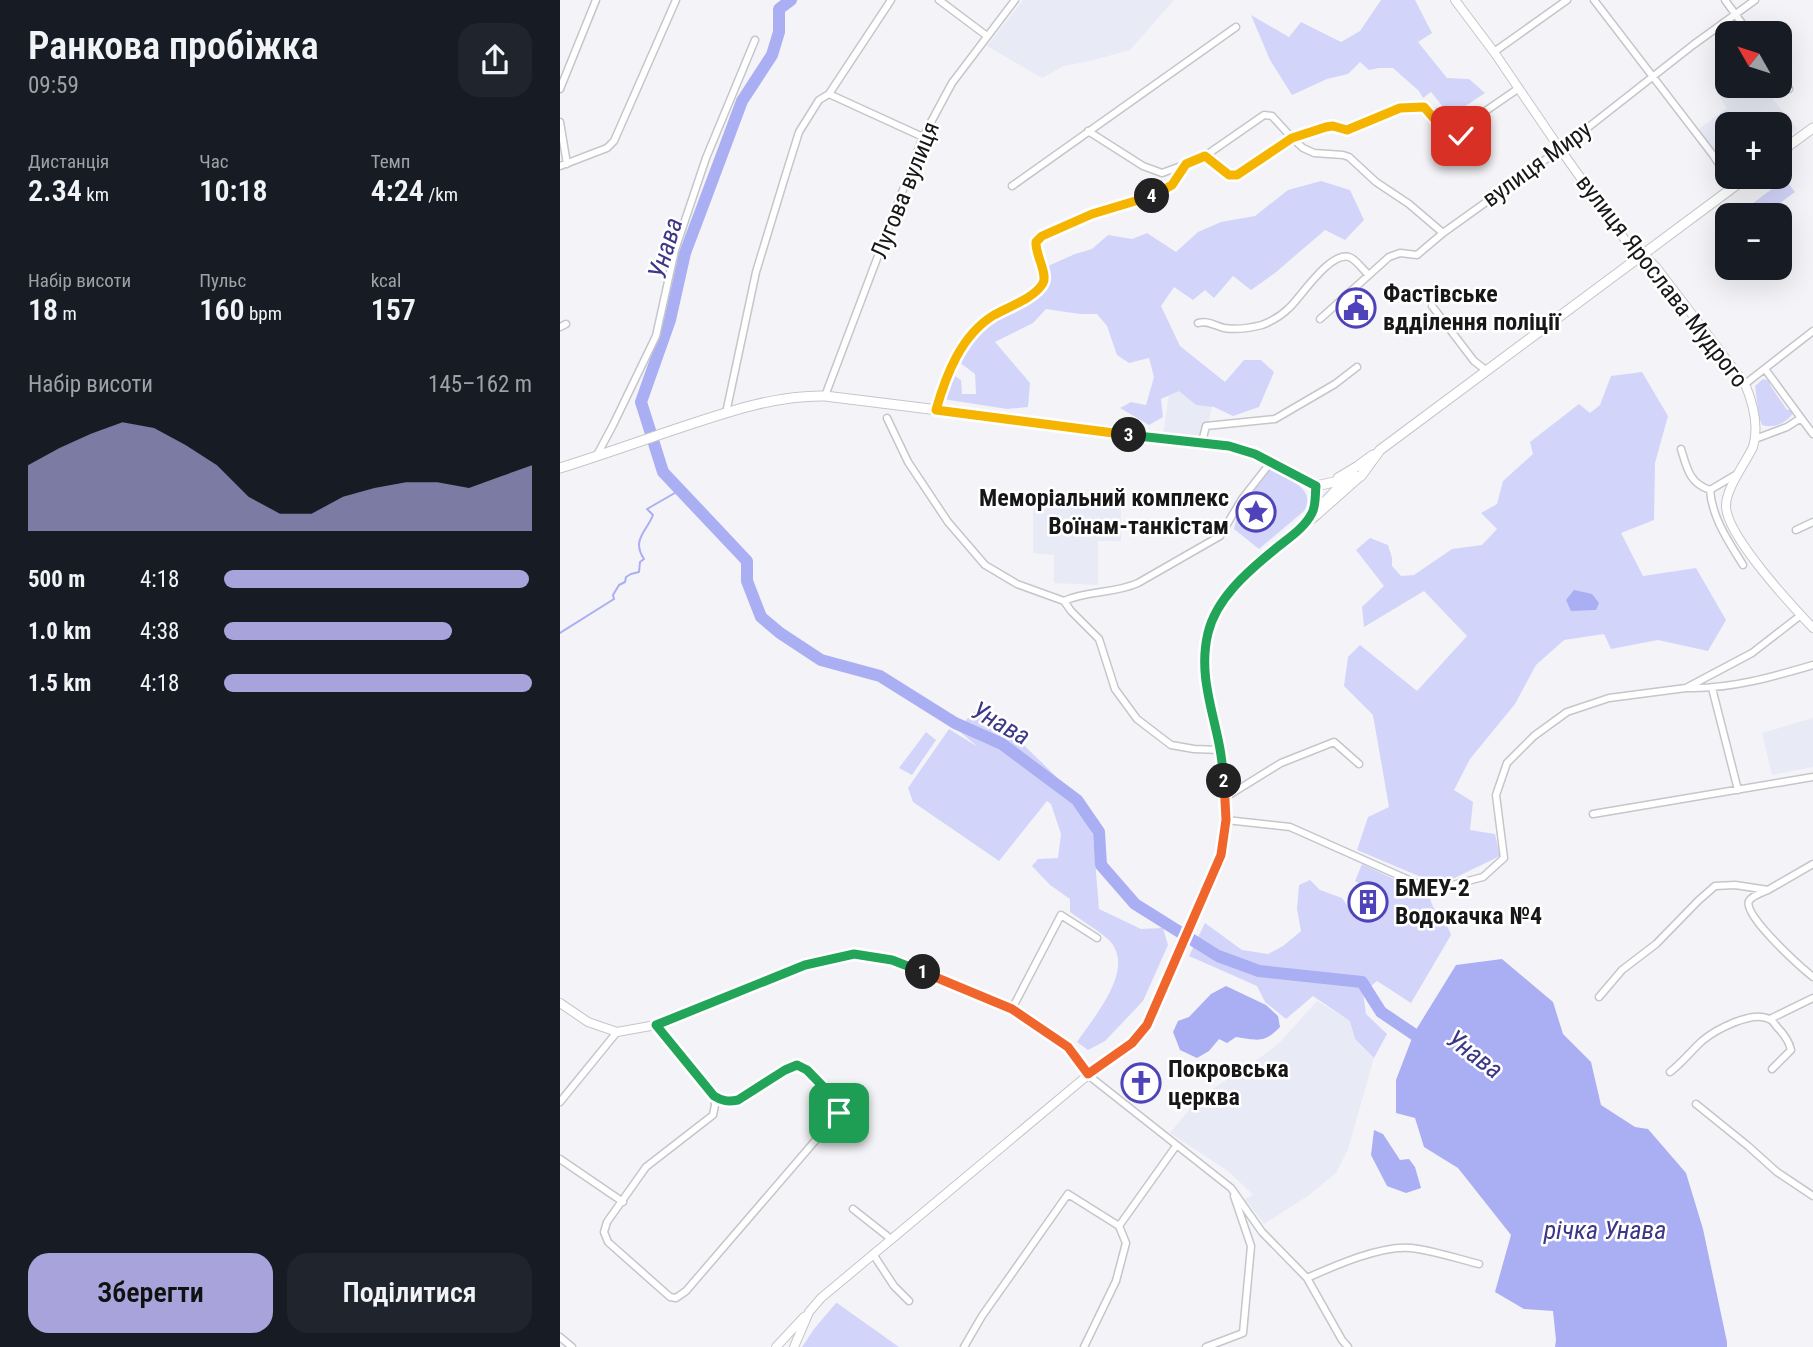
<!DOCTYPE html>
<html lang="uk">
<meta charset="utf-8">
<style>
body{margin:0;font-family:"Roboto Condensed",sans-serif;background:#20242c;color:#f1f3f6;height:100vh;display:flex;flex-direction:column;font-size:26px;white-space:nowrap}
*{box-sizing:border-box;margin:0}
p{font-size:23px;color:#9ea1a6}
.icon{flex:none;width:38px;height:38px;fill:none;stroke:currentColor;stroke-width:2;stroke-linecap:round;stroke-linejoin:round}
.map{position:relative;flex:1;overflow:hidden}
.sheet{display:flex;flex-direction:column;background:#171b24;width:560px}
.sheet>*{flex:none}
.needle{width:46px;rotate:309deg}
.fabs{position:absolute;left:1155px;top:21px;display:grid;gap:14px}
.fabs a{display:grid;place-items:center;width:77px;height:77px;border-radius:14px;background:#171b24;box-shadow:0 7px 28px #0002;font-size:35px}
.pin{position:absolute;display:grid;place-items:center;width:60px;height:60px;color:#fff;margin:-30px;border-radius:14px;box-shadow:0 4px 10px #0006}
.km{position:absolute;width:35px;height:35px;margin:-18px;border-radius:50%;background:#222;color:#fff;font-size:19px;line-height:35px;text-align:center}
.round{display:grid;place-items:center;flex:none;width:74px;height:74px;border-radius:21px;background:#20242c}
.head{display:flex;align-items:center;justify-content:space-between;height:119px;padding:0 28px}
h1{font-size:38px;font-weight:600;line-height:52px}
.metrics{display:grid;grid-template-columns:repeat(3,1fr);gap:10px;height:119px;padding:7px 28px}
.metrics div{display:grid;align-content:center}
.metrics b{font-size:30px;font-weight:600}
.metrics small{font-size:19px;font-weight:400}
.metrics p{font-size:19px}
.chart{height:196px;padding:14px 28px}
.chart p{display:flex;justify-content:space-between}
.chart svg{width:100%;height:126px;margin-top:7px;fill:#a8a4db;opacity:.7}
.cta{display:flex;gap:14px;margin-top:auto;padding:14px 28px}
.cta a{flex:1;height:80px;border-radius:21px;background:#a8a4db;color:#111;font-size:28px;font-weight:600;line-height:80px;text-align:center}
.cta a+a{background:#20242c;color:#f1f3f6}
ul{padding:0 28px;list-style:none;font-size:23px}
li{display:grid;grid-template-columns:112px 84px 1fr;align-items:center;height:52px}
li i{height:18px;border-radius:9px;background:#a8a4db}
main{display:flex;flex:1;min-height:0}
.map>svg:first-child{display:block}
.built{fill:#e8eaf5}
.green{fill:#d2d5f9}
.water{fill:#aaaef3}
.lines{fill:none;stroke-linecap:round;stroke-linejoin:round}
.stream{stroke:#aaaef3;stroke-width:2}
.river{stroke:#aaaef3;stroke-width:12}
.minor-casing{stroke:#c5c6ca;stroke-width:9}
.tertiary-casing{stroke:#c5c6ca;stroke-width:10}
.secondary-casing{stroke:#c5c6ca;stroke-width:11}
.minor{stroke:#fff;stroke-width:6}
.tertiary{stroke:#fff;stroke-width:8}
.secondary{stroke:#fff;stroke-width:9}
.split-1-casing{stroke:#fff;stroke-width:14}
.split-2-casing{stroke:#fff;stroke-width:14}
.split-3-casing{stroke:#fff;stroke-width:14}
.split-4-casing{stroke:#fff;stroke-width:14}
.split-5-casing{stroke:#fff;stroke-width:14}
.split-1{stroke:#22a559;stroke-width:9}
.split-2{stroke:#f0652b;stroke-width:9}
.split-3{stroke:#22a559;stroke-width:9}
.split-4{stroke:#f5b400;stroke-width:9}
.split-5{stroke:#f5b400;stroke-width:9}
.labels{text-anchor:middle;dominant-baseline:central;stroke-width:5;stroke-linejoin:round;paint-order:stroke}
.street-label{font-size:24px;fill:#171718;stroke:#fff}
.poi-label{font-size:24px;font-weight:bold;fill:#171718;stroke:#fff;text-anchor:start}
.water-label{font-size:26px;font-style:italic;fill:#3c3787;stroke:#fff}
</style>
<main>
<section class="sheet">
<div class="head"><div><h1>Ранкова пробіжка</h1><p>09:59</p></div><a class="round"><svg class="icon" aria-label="share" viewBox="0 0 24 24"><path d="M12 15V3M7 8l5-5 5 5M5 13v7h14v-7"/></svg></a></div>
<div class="metrics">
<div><p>Дистанція</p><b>2.34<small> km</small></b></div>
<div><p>Час</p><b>10:18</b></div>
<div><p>Темп</p><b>4:24<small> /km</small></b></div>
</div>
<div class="metrics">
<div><p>Набір висоти</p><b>18<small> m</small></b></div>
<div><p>Пульс</p><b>160<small> bpm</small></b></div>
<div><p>kcal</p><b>157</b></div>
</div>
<div class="chart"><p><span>Набір висоти</span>145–162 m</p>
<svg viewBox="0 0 160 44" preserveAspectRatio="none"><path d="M0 44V21L10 15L20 10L30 6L40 8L50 14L60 21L70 32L80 38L90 38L100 32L110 29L120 27L130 27L140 29L150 25L160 21V44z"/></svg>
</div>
<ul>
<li><b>500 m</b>4:18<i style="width:99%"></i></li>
<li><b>1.0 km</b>4:38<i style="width:74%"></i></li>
<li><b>1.5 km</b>4:18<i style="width:100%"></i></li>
</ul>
<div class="cta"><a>Зберегти</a><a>Поділитися</a></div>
</section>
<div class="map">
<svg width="1253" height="1347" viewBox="0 0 1253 1347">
<rect width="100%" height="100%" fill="#f4f4f8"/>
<path class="built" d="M463,0h151l-44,50 -40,11 -26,5 -22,12 -55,-32z
M1167,78v8h53v-8l6,9 -13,12 24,30 -17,12v-17h-53v46l-28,-41 28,-21 -13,-20z
M610,387l44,11 -9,42 -42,-6z
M473,495h88v46h-23v44l-44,-2v-28l-21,-2z
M1253,718v49l-41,8 -10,-42z
M757,1001l34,20 4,18 19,19 -26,91 -12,24 -28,23 -44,28 -19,-25 8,-4 -9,-9 -16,-15 -58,-38 28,-34 66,-44 18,-15z"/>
<path class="green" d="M821,0h34l17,33 -14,9 29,36 22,1 16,14 -24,16 -6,11 -3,-2 -21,-26 -8,6 -4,-7 -26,-23h-14l-10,2 -9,-8 -12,12 -21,5 -35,16 -22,-35 -19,-45 38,22 12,-15 40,20 19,-11z
M1225,179l10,13 -31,23h-16l-4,-5z
M761,181l29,9 14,30 -19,20 -20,-10 -50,43 -24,17 -18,-14 -19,22 -9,-8 -12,10 -19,-13 -13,19 19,40 45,36 19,-22h17l13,12 -15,35 -26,9 -19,-9 -18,-2 -17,-14 -18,8 2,18 -14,8 -29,-17 11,-6 15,3 8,-28 -5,-19 -20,5 -12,-8 -10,-29 -10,-12h-17l-34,-5 -13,14 -38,19 35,41 -2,24 -21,2 -64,-10 9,-25 9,6 1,14h14l-1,-20 -16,-12 15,-25 24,-18 47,-28 3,-25 27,-12 17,-5 16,-14 24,4 15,-6 29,19 22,-20 23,-10 34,-6 33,-26z
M1082,372l26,44 -13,47 -1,57 -33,13 22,43 53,-8 30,52 -18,31 -50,-11 -47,9 -7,-15 -40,6 -28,25 -21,39 -45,55 -16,31 19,12 -3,28 25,4 5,22 -60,29 -83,-35 11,-33 21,-10 -16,-92 -29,-29 4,-29 12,-12 57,46 50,-55 -43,-45 -60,36 -2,-20 22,-21 -28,-36 14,-12 18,7 4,13v8l9,10 13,-1 38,-26 30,-4 15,-16 -16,-16 16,-9 6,-23 30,-27 -3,-12 49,-38 11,9 10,-8 11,-29z
M1203,379l8,2 -1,4 17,25h5l1,3c-6,10 -20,16 -31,12l-3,-8 -4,-31z
M709,469c17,9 49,19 35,42l-45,38 -25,-20 4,-17z
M416,710l25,13 69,67 23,45 6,74 42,20 22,-1 5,17 -25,56 -38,40 -17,9 -11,-8c16,-24 55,-68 36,-97 -5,-9 -34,-26 -43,-33v-13l-20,-14 -18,-19 6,-7 20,-1 3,-24 -10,-30 -4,-3 -48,60 -86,-59 -5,-14 41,-59 29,18 -19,-16 7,-11z
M366,732l10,8 -24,35 -13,-7z
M802,864l68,32c1,16 17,23 21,39l-40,68 -34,-22 -14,12 3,21 21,20 -13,24 -19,-19 -5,-18 -37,-25 -27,23 -21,-17 -8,-16 -68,-30 16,-33 37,27 26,4 15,-8 18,-15 -4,-22 2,-24 11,-5 10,10 22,8 8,11 26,13 9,-25 -30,-16z
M276,1303h1l62,44h-97l12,-18z"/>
<path class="water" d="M1014,590l18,4 7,9 -3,7 -25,1 -5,-11z
M942,959l51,43 10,32 28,28 10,43 34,22 13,2 38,44 17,56 24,113v5h-172l1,-7 -3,-29 -29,-2 -29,-17 16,-57 -53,-67 -34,-21 -9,-29 -19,-5v-33l18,-47 42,-68z
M666,986l40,19 12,11 2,11c-16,17 -23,13 -44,10l-9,6 -8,-4 -10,12 -12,7 -17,-8 -7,-18 5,-11 11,-4 22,-23z
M814,1130l9,4 17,26 9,-1 6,8 6,21 -15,5 -19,-7 -16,-31z"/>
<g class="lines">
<path class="stream" d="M398,359l24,-31
M0,633l54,-34 -1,-4 6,-10 6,-3 1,-5 5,-3 8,-2 1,-10 4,-3c-13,-19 3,-28 9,-44l-6,-6 33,-19"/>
<path class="river" d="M231,0l-12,9v23l-7,23 -30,46 -40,107 -17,45 -15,67 -29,82 22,70 84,89v20l14,36 19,16 41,27 59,16 75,47 47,21 75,56 22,32 2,33 34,39 83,52 41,15 103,11 19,30 46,31"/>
<g class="minor-casing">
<path id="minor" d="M379,0l48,36
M1034,0l119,155 14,21
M1165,0l24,33
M934,52l73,-52
M1220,75l9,14
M0,89l36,-89
M269,94l94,43
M0,122l7,42
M528,131l55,35 19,7 22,-8
M645,156l24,19h8l55,-37 34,-11 7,-1 14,4 53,-22 12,-2 13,1 21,25 8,5h4l6,-3 10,-15 45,-31
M0,166l47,-18 7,-7 62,-141
M452,186l224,-159
M872,306l42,55 13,10
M760,319l69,-62 11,-4 17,2 26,-22 124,-89 126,-99 62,-45
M638,323c10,-3 17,3 26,5 12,2 26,0 38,-3 10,-4 19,-9 27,-17 12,-11 40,-56 60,-51 7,2 14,13 20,18
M0,327l6,-3
M1185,384l68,-53
M265,396l98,-259 29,-54 63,-83
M376,410c9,-35 25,-75 58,-95 13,-8 41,-17 49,-32 5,-9 -8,-29 -7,-41l6,-6 50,-22 66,-20 14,-9 14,-21 19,-8 59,-41 8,1 20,22 11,10 11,5 29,2 6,2 27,25 33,22 34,29
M166,413l30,-141 28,-92 15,-48 20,-32 10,-6 62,-94
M327,418l21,44 40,60 37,43 32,19 47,17 7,10 28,28 16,50 22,30 34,26 23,4 27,1
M1241,418l12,16
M1195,439l32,-12 14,-9 -36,-49
M642,442l4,-16 69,-7 60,-35 22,-17
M1121,449c6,19 8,34 29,41 2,28 19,52 33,75
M37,455l16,-30 43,-89 19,-86 31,-92 49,-118
M1150,490l27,-16
M1236,530l17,-8
M504,601c24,-11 50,-7 74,-18l82,-47 22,-37 29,-37
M1128,688c43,1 84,-11 125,-23
M1152,688l26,102
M666,797l55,-34 53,-21 25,22
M1033,814l220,-37
M666,820l64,7 146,65 9,-5 38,-10 21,-19 -8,-63 11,-32 27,-27 33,-24 42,-14 77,-10 66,-35 49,-38
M1208,890c-5,2 -16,6 -19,11 -7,14 53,67 64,76
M1039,997l23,-27 34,-26 43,-44 16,-14 20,-1 33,5 45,-26
M452,1009l49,-94 36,23
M1210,1019l43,-21
M96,1025l58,71
M238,1065l9,5 32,33v10l-153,178 -10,7 -6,-1 -62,-55 -4,-10 3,-10 39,-55 67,-52 2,-10 -1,-9 15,6 9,-2 47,-30z
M1110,1072c12,-9 21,-21 32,-31 13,-11 50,-31 67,-22 3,1 6,5 8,8 7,7 12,14 14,23l-19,19
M528,1075l143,113 31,44 45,46 35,62 6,7
M0,1102l57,-70
M1136,1104l52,42 29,26 36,24
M0,1159l63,43
M293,1209l38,30
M313,1254l21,32 15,15
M747,1278c27,-12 74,-33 104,-30 20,2 48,11 68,16
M0,1337l12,10
M404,1347l18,-31 86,-122 51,32
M524,1347l32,-66 10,-38 -7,-17 57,-80
M646,1347l37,-14 8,-87 -17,-50"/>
</g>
<g class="tertiary-casing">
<path id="tertiary" d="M895,0l39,52 66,97 68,95 12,13 7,1 9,9 89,117c8,19 14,43 8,63 -8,17 -27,41 -27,59 0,29 66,100 87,122
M753,511l3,-25
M746,521l39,-41
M0,1003l28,19 29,10 39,-7 149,-60 49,-11 38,6 120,49 56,38 20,28
M216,1347l28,-30
M234,1347l15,-35 12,-14 267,-223 44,-32 15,-18 74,-170 5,-35v-23l-5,-47 -15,-59 -1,-43 3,-17 11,-25 21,-25 32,-30 45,-36 44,-39"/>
</g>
<g class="secondary-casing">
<path id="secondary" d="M1220,152l33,-24
M0,468c38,-12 75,-25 113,-38 49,-16 100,-35 152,-34l404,50 27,8 60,32 45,-10 19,-26 367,-273
M778,478l20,-12 15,-11"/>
</g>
<use href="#minor" class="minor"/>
<use href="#tertiary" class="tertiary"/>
<use href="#secondary" class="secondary"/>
</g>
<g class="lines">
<g class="split-1-casing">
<path id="split-1" d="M279,1113v-10l-32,-33 -10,-5 -12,5 -47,30c-10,2 -16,1 -24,-4l-58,-71 149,-60 49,-11 38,6 31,12"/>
</g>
<g class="split-2-casing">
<path id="split-2" d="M363,972l89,37 56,38 20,27 44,-31 15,-18 74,-170 5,-35 -2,-39"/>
</g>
<g class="split-3-casing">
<path id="split-3" d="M569,435l100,11 26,8 61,32c-1,8 0,20 -4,27 -8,16 -25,26 -38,37 -27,22 -58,49 -66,83 -10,41 5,77 12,116 2,11 3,22 4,32"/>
</g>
<g class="split-4-casing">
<path id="split-4" d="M569,435l-193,-25c10,-35 25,-75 58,-95 14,-8 41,-17 49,-32 5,-9 -8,-29 -7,-41l6,-6 50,-22 60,-18"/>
</g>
<g class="split-5-casing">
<path id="split-5" d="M592,196l20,-11 14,-21 19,-8 24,19h8l55,-37 34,-11 7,-1 14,4 53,-22 24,-1 22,25 8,5 7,-1"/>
</g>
<use href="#split-1" class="split-1"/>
<use href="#split-2" class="split-2"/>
<use href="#split-3" class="split-3"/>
<use href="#split-4" class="split-4"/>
<use href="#split-5" class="split-5"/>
</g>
<defs>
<g id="civic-ring" transform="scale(2.0125)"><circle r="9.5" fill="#fff" stroke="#4f43ba" stroke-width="1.5"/><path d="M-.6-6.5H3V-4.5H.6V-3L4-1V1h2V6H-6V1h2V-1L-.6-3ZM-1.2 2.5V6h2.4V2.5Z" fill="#4f43ba"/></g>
<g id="sight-ring" transform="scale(2.0125)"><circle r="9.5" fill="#fff" stroke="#4f43ba" stroke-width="1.5"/><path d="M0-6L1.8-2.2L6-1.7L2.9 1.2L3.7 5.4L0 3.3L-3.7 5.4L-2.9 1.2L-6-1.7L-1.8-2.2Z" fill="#4f43ba"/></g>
<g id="building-ring" transform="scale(2.0125)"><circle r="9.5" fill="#fff" stroke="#4f43ba" stroke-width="1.5"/><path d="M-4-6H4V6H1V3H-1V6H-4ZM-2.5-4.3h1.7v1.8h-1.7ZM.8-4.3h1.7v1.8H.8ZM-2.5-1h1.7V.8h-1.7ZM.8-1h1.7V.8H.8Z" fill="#4f43ba"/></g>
<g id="church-ring" transform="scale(2.0125)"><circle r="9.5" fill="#fff" stroke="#4f43ba" stroke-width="1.5"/><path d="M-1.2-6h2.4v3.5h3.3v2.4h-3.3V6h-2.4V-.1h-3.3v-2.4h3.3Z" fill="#4f43ba"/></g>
</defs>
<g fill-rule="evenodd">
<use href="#civic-ring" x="796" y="308"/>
<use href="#sight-ring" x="696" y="512"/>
<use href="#building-ring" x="808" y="902"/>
<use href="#church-ring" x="581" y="1083"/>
</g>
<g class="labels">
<g class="street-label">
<text transform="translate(977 164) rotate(-36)">вулиця Миру</text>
<text transform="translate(345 190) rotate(-68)">Лугова вулиця</text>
<text transform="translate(1102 281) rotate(52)">вулиця Ярослава Мудрого</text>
</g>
<g class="poi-label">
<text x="823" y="294">Фастівське<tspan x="823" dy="28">вдділення поліції</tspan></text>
<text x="669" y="498" text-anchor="end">Меморіальний комплекс<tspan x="669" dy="28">Воїнам-танкістам</tspan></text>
<text x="835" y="888">БМЕУ-2<tspan x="835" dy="28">Водокачка №4</tspan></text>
<text x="608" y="1069">Покровська<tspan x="608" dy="28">церква</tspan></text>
</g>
<g class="water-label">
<text transform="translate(105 248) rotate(-73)">Унава</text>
<text transform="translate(441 723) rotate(29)">Унава</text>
<text transform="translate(915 1054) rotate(37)">Унава</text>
<text x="1045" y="1230">річка Унава</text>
</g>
</g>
</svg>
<div class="fabs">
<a><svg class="needle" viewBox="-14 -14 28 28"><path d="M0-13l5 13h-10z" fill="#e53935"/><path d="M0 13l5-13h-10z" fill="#9ea1a6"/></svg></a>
<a>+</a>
<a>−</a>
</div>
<div class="pin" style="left:279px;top:1113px;background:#1e9e55"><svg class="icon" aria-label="arrive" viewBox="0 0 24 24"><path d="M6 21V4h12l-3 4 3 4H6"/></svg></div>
<div class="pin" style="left:901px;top:136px;background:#d93025"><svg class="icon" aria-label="check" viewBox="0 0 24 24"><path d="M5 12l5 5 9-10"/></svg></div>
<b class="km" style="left:363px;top:972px">1</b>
<b class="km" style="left:664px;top:781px">2</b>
<b class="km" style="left:569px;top:435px">3</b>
<b class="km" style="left:592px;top:196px">4</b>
</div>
</main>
